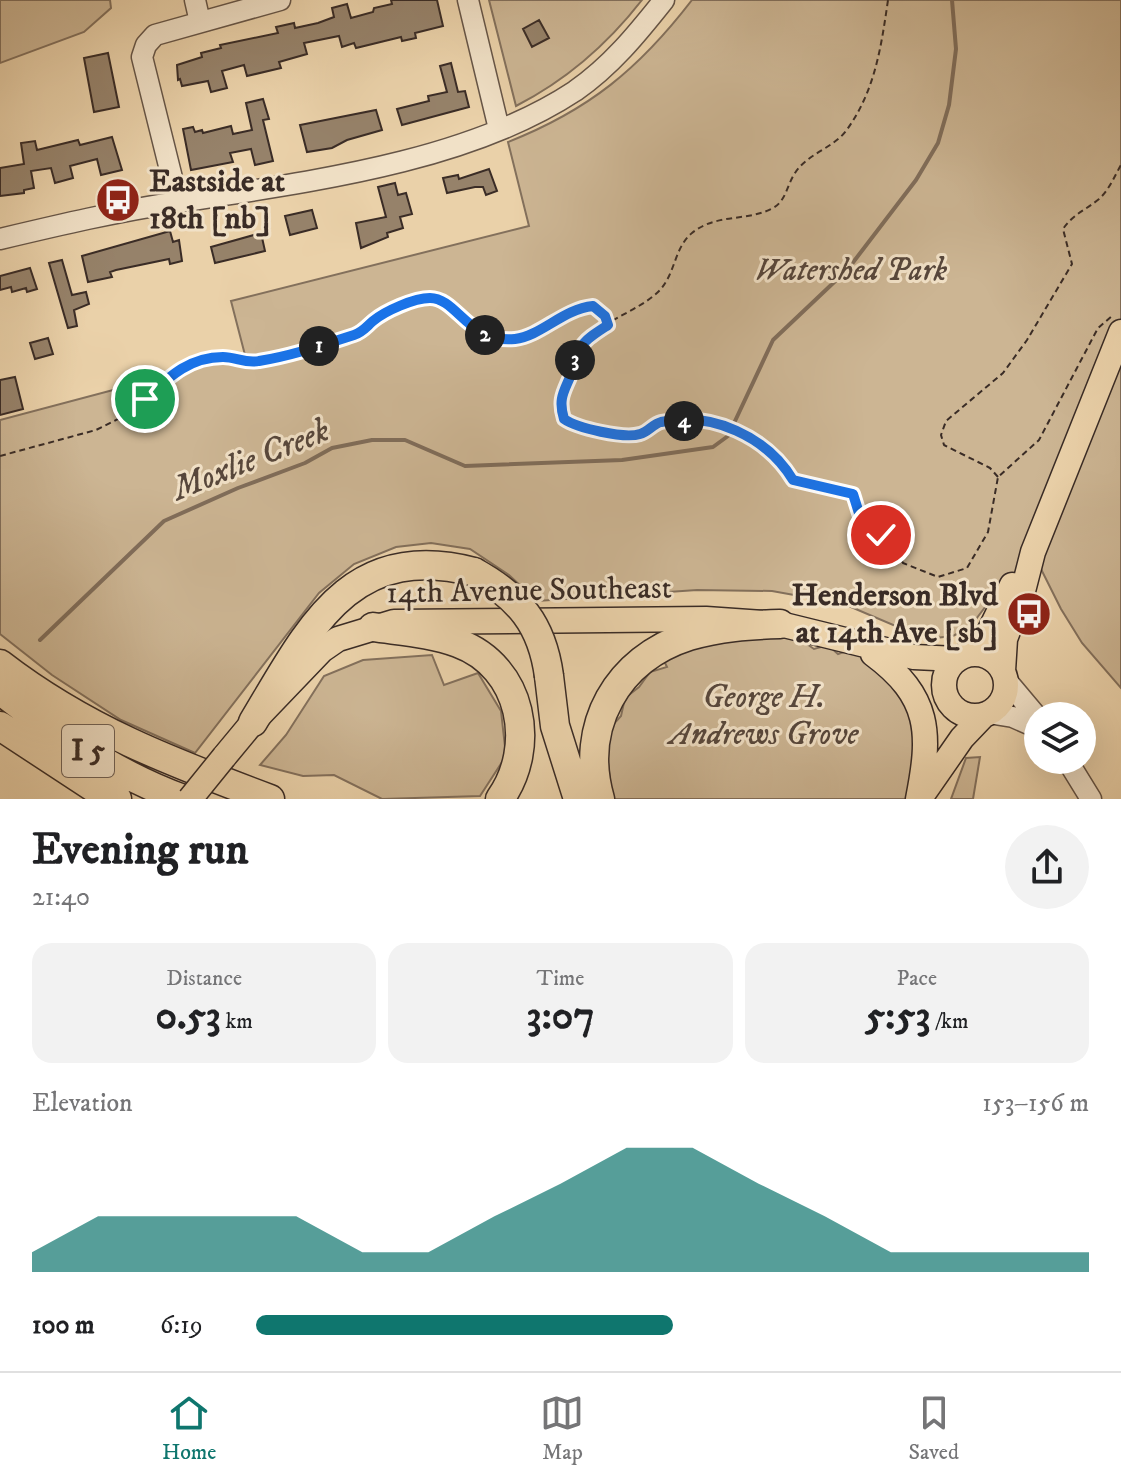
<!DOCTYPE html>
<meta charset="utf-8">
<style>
body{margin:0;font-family:"IM FELL DW Pica",serif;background:#f2f2f2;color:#202124;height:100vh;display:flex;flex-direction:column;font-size:30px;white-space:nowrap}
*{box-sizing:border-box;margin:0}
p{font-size:26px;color:#757577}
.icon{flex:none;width:44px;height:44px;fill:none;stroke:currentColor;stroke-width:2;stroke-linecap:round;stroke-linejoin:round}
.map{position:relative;height:799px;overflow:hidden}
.details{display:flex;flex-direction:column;background:#fff;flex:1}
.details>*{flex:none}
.buttons{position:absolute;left:1024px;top:702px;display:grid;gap:16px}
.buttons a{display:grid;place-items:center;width:72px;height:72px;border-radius:50%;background:#fff;box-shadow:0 8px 32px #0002;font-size:40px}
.pin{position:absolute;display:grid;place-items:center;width:68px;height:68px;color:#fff;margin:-34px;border:4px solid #fff;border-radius:50%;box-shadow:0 2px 8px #0007}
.km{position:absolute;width:40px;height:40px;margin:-20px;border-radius:50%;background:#222;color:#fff;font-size:22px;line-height:40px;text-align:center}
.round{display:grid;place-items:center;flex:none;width:84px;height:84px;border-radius:42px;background:#f2f2f2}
.headline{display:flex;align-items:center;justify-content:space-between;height:136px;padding:0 32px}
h1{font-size:44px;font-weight:700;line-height:60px}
.stats{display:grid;grid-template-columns:repeat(3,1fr);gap:12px;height:136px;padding:8px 32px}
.stats div{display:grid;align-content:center;border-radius:20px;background:#f2f2f2;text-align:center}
.stats b{font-size:40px;font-weight:700}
.stats small{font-size:22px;font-weight:400}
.stats p{font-size:22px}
.chart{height:224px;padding:16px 32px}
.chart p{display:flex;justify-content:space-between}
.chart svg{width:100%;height:144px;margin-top:8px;fill:#0f766e;opacity:.7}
ul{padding:0 32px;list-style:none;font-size:26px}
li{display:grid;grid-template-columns:128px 96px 1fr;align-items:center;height:60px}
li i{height:20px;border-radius:10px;background:#0f766e}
.tabs{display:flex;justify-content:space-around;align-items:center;height:112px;border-top:2px solid #e0e0e0;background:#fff;font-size:22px;color:#757577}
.tabs a{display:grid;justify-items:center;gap:4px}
.tabs .selected{color:#0f766e}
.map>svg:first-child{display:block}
.green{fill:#ccb593;stroke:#83705c;stroke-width:2}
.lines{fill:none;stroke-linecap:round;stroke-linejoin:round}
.stream{stroke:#806d5a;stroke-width:4}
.building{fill:#96826a;stroke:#3a2c26;stroke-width:2}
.minor-casing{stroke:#665547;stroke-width:23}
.major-casing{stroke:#3a2c26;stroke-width:27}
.highway-casing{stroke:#3a2c26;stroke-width:31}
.path{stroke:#3a2c26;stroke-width:2;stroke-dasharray:6 4;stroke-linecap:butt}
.minor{stroke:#f1e1c7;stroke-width:20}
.major{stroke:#ead1a9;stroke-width:24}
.highway{stroke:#ead1a9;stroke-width:28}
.major-bridge-casing{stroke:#3a2c26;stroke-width:27;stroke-linecap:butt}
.highway-bridge-casing{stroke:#3a2c26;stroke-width:31;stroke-linecap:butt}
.major-bridge{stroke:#ead1a9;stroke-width:24}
.highway-bridge{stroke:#ead1a9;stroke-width:28}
.route-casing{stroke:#fff;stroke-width:16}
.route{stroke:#1a73e8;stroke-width:10}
.labels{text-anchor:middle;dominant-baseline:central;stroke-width:6;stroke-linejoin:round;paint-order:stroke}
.shield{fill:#f1e1c7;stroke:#716256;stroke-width:2}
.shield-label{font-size:30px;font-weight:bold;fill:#3a2c26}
.poi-label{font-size:32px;font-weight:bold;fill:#3a2c26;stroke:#f1e1c7;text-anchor:start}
.park-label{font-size:32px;font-style:italic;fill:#57473c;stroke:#f1e1c7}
.street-label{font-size:32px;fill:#3a2c26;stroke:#f1e1c7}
.water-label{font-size:34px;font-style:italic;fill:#57473c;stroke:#f1e1c7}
</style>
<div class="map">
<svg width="1121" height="799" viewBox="0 0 1121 799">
<rect width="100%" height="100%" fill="#ead1a9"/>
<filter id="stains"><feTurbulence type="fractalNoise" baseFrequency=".0025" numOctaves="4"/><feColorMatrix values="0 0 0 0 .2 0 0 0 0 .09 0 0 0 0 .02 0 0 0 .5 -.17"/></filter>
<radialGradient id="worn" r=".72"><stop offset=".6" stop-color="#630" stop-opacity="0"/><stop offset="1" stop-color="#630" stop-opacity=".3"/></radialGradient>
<path class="green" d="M0,0h110l1,8 -27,24 -84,31z
M489,0h153c-35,45 -75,80 -126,106z
M692,0h429v688l-39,-45 -21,-34 -28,-56 -33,54 -11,-5 -19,25 -17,9 -27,3 -82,-35 -72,-13 -75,-1 -160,11 -28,-26 -39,-26 -39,-6 -35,4 -42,17 -35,29 -124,160 -74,-33 -69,-45 -52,-41v-214l245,-65 -14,-54 298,-75 -21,-84c81,-32 131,-73 184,-142z
M791,633l23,16 14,-4 10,9 14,-5 13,5 53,57 -8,88h-298l-5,-45 3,-26 11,-12 4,-18 14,-11 11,-15 17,-5 -3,-6 16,-20z
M432,655l12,30 34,-12 23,38 5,45 -26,40 -98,3 -48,-24 -31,1 -43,-11 26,-30 38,-59 39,-16z
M980,757l-7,42h-22l15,-41z"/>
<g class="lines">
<path class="stream" d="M40,640l124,-119 74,-33 67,-25 27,-15 40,-8h33l60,26 157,-6 91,-13 15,-11 45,-96 75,-71 68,-89 22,-37 11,-38 7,-56 -4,-49"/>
</g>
<path class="building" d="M391,0h46l6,26 -28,7 1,5 -14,3 -1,-4 -45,11 -2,-5 -12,4 -3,-11 -35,7 3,11 -28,8 2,6 -34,8 -3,-11 -22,6 5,17 -16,4 -3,-11 -26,5 -2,-7 -2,1 -1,-15 25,-8 -1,-4 20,-5 -1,-3 58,-12 -2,-6 18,-4 1,5 23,-5 16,-6 -2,-9 15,-4 4,14 22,-6 1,-4 18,-4z
M539,20l10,18 -17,9 -9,-18z
M108,53l11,54 -25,5 -10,-54z
M451,63l7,29 7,-1 4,16 -67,18 -5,-16 32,-8 -1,-5 19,-4 -7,-26z
M263,99l6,20 -6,1 10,41 -18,4 -4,-16 -21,4 3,9 -42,8 -8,-41 10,-2 2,5 7,-2 1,3 28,-7 2,8 19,-4 -6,-27z
M376,110l6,20 -35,10 -15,8 -25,4 -7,-27z
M112,137l10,33 -21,5 -4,-16 -27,7 3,12 -18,5 -4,-15 -20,3 3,17 -10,2v3l-24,3v-28l24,-4 -3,-21 14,-2 2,9 41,-10 2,5z
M489,169l8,22 -11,4 -3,-8h-8l-28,6 -4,-15 15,-3 1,4z
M395,183l3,12 8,-2 6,21 -12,3 3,11 -16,5 1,4 -27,11 -5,-25 30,-6 -8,-30z
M312,210l5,18 -27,7 -5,-19z
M170,231l3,11 6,-2 3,21 -12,3 -1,-5 -53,11 -6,2 2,5 -24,5 -6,-26z
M261,233l4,18 -50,12 -4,-16z
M62,260l10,35 14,-3 3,12 -15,6 3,16 -9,2 -19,-65z
M30,268l7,21 -10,3 -1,-4 -14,4 -1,-5 -11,3v-14z
M48,338l5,16 -18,5 -5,-16z
M15,377l8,32 -23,6v-35z"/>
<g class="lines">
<g class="minor-casing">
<path id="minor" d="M195,0l5,22
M468,0l31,129
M178,202l-36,-145 4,-12 9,-10 125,-35
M0,239c59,-14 118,-28 179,-37 127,-20 287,-39 396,-111 36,-25 62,-57 89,-91
M1007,681l31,37
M988,713l25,4 25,11
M1067,760l24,39"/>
</g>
<g class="major-casing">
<path id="major" d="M944 685a31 31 0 1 1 62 0a31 31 0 1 1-62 0Z
M873,654c58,43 58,79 45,145
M965,655l24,-23 23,-47
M1003,671l2,-32 18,-48 10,-39 88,-220
M224,757l29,-35 69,-72 16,-11 56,-17 312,-3 74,5 134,33 43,2
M923,794l39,-56 22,-23"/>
</g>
<g class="highway-casing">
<path id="highway" d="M373,627c27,4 59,6 85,16 65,24 79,104 42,156
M0,664c84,65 171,98 270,135
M549,676l6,50 23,73
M0,690c55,44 117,85 183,109
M253,722c55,-91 96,-183 221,-150
M0,726l96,63 21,10
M600,799c-21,-73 17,-140 89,-163 30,-9 60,-11 91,-12"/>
</g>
<path class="path" d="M888,0c-7,48 -13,91 -42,131 -13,17 -39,23 -51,42 -8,12 -9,28 -22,35 -26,14 -57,5 -81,25 -18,15 -16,39 -32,57 -22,23 -69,34 -83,60 -3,7 -2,16 -6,23 -8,18 -13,26 -7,46 13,8 63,21 78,15 9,-3 12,-11 22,-12 51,-6 102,13 129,58l60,14 10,32 28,16 12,21 35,14 29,-9 21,-36 10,-55 41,-37 59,-112 14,-12
M0,456l96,-26 36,-18 46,-43 15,-7 32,-5 32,5 59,-15 44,-14 24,-19 33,-13 13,-3 10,3 35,30 25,8 20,-1 63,-31 10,-1 12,10 2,8
M998,477l-8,-9 -46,-23 -3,-10 5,-14 57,-48 24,-33 45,-76 -9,-35c10,-15 23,-19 36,-30 10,-9 15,-22 22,-34"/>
<use href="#minor" class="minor"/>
<use href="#major" class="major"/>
<use href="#highway" class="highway"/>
<g class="major-bridge-casing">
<path id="major-bridge" d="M190,799l34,-42"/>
</g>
<g class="highway-bridge-casing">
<path id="highway-bridge" d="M474,572c45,25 68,52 75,104"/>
</g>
<use href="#major-bridge" class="major-bridge"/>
<use href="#highway-bridge" class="highway-bridge"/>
</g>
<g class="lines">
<g class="route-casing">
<path id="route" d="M145,399c24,-22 44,-42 78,-42 13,0 23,7 36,4 32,-5 64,-16 95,-26 9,-3 12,-8 19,-14 12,-10 41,-23 57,-23 27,0 39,46 85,41 26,-3 48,-30 78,-33l12,10 3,9c-26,17 -26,16 -35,44 -7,21 -16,27 -9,50 13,9 60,20 76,15 8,-2 13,-10 21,-12 51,-11 106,15 132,58l60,14 10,32 18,9"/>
</g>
<use href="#route" class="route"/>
</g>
<defs>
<g id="bus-disc" transform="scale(2.3)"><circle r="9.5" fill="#8f2418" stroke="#f1e1c7"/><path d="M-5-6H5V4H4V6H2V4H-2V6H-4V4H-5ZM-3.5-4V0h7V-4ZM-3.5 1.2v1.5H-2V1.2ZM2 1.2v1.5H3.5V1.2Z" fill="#fff"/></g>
</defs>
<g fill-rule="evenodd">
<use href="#bus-disc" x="118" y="200"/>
<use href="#bus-disc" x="1029" y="614"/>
</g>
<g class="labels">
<rect class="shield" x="62" y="725" width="52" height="52" rx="6"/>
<g class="shield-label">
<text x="88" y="751">I 5</text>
</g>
<g class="poi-label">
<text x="149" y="182">Eastside at<tspan x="149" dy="37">18th [nb]</tspan></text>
<text x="998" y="596" text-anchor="end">Henderson Blvd<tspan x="998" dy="37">at 14th Ave [sb]</tspan></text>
</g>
<g class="park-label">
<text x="851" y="271">Watershed Park</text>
<text x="764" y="698">George H.<tspan x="764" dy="37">Andrews Grove</tspan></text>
</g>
<g class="street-label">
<text transform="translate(529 591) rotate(-1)">14th Avenue Southeast</text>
</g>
<g class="water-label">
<text transform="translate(251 460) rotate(-22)">Moxlie Creek</text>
</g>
</g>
<rect width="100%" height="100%" filter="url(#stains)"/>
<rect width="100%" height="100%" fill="url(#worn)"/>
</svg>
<div class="buttons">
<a><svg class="icon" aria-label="layers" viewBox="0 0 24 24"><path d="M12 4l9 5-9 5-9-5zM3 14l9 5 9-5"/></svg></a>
</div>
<div class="pin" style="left:145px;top:399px;background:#1e9e55"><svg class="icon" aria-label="arrive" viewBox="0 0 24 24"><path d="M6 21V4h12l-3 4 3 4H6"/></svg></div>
<div class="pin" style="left:881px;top:535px;background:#d93025"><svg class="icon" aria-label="check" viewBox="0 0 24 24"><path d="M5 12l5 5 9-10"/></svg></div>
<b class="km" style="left:319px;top:346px">1</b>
<b class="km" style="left:485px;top:335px">2</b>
<b class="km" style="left:575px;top:360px">3</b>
<b class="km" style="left:684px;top:421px">4</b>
</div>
<section class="details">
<div class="headline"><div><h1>Evening run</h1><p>21:40</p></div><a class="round"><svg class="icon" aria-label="share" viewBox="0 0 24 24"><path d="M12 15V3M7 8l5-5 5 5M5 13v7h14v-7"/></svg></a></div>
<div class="stats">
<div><p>Distance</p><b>0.53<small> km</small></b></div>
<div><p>Time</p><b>3:07</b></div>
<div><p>Pace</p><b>5:53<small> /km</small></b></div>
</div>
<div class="chart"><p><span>Elevation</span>153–156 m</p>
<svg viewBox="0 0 160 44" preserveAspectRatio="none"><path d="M0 44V38L10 27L20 27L30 27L40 27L50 38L60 38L70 27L80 17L90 6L100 6L110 17L120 27L130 38L140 38L150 38L160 38V44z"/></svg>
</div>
<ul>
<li><b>100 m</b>6:19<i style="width:50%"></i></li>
</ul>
</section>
<nav class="tabs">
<a class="selected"><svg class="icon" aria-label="home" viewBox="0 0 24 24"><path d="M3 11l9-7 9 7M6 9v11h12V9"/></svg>Home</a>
<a><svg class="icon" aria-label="map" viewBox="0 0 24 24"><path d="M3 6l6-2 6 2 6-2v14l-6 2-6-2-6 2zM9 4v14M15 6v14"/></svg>Map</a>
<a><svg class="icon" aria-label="saved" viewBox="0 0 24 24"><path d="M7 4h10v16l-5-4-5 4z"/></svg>Saved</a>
</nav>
